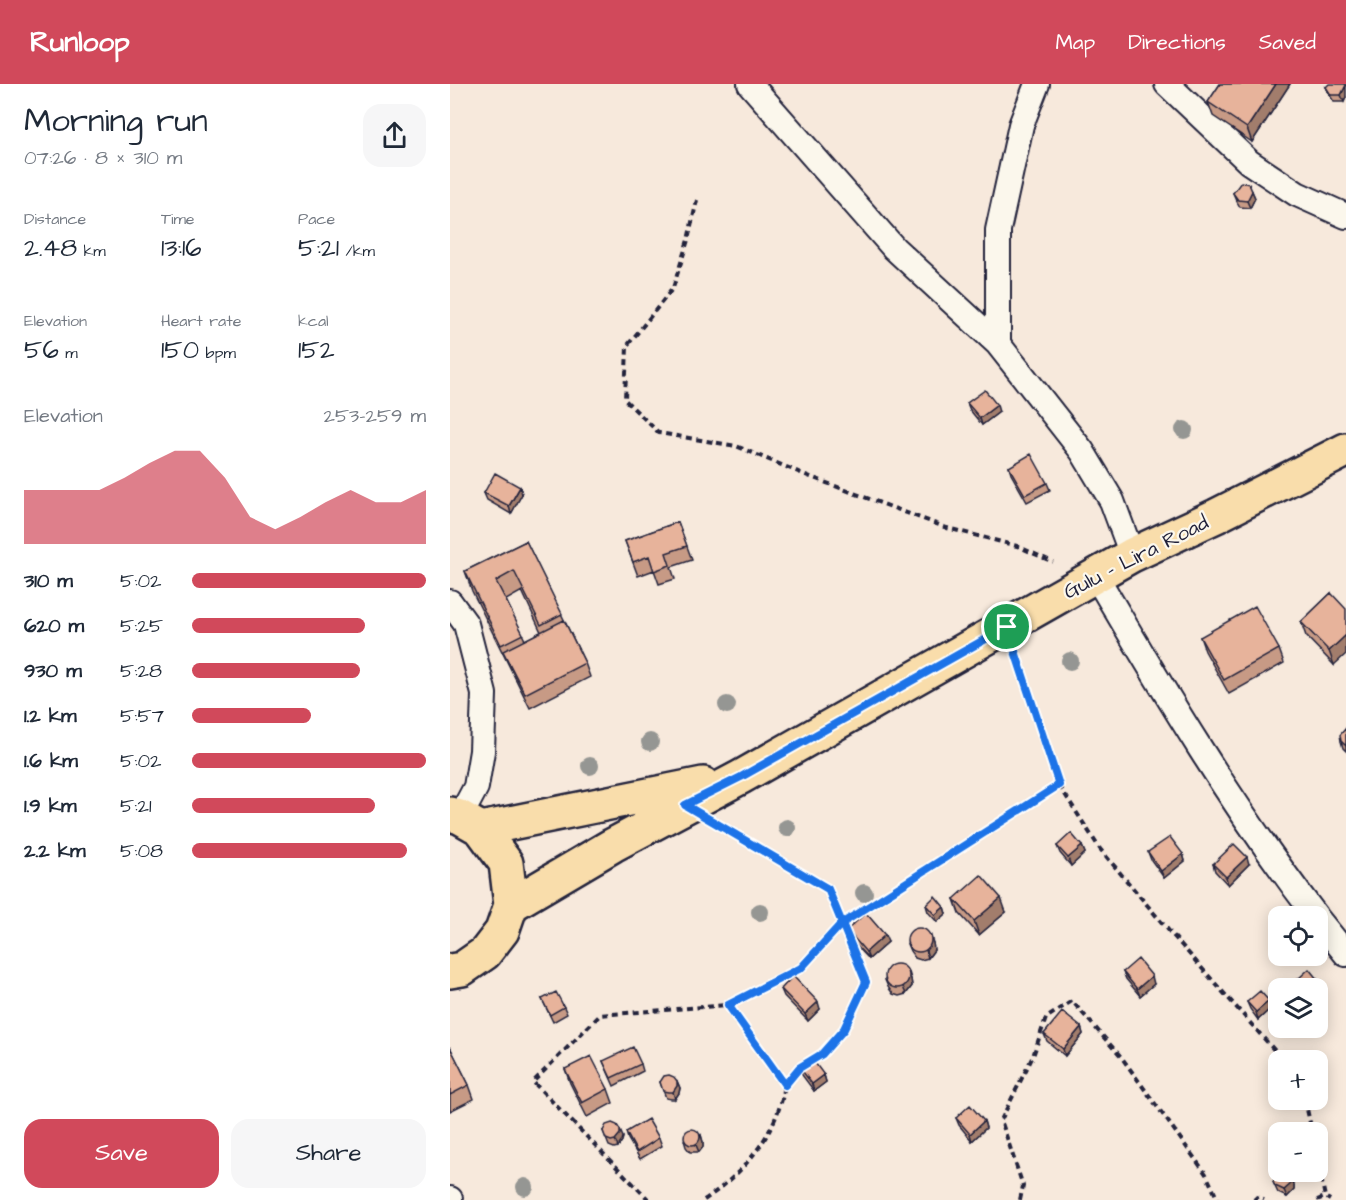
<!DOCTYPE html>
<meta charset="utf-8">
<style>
body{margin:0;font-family:"Architects Daughter",sans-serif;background:#f6f6f7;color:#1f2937;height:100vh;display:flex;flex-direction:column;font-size:22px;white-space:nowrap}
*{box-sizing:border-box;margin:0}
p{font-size:20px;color:#747a83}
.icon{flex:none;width:33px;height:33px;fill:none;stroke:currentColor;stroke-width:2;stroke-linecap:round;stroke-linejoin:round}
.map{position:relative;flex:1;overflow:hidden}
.details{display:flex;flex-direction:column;background:#fff;width:450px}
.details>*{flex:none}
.buttons{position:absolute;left:818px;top:822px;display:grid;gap:12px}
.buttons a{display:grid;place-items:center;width:60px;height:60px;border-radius:12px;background:#fff;box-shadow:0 3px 15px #0003;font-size:30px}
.pin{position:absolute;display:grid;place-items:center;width:51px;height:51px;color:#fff;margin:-26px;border:3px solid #fff;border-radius:50%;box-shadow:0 2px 6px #0007}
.round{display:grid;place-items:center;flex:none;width:63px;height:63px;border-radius:18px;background:#f6f6f7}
.overview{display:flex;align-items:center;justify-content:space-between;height:102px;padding:0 24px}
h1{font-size:33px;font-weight:600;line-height:45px}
.figures{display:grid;grid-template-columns:repeat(3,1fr);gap:9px;height:102px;padding:6px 24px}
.figures div{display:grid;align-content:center}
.figures b{font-size:26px;font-weight:600}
.figures small{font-size:16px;font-weight:400}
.figures p{font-size:16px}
.chart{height:168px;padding:12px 24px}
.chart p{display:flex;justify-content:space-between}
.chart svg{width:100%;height:108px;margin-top:6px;fill:#d1495b;opacity:.7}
.primary-button{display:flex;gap:12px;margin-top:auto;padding:12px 24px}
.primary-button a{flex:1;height:69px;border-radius:18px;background:#d1495b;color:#fff;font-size:24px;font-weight:600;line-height:69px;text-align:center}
.primary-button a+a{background:#f6f6f7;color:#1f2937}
ul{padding:0 24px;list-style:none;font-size:20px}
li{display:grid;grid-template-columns:96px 72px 1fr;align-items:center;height:45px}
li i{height:15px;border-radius:8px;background:#d1495b}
header{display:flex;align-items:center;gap:36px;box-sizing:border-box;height:84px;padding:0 30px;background:#d1495b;color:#fff}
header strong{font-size:28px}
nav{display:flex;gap:33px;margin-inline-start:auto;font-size:21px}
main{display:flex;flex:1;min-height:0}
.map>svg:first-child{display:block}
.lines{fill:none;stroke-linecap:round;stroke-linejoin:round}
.minor-casing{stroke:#22223b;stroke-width:28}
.primary-casing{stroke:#22223b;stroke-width:38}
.path{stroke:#22223b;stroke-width:4;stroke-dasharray:6 4.5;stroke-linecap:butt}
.minor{stroke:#fbf7ec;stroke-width:24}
.primary{stroke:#f9ddab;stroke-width:33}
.tree{fill:#959693}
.wall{fill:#c79a85;stroke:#22223b;stroke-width:1.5;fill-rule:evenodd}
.shaded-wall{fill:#a27d6c;stroke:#22223b;stroke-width:1.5}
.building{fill:#e7b39b;stroke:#22223b;stroke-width:1.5}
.route-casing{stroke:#fff;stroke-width:12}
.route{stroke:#1a73e8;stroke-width:8}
.labels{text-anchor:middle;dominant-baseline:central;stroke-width:4.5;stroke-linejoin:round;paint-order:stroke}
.street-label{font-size:21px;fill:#22223b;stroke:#fbf7ec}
</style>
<header>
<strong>Runloop</strong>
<nav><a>Map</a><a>Directions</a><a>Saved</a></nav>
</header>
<main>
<section class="details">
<div class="overview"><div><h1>Morning run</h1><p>07:26 · 8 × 310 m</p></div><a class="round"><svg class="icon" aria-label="share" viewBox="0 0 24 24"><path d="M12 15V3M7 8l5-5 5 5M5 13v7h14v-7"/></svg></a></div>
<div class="figures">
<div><p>Distance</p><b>2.48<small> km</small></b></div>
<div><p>Time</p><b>13:16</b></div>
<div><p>Pace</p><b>5:21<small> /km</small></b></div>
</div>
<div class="figures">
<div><p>Elevation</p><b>56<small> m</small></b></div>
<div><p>Heart rate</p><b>150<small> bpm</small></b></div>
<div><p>kcal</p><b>152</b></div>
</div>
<div class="chart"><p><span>Elevation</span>253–259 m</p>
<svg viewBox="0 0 160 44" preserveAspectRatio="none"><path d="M0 44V22L10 22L20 22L30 22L40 17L50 11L60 6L70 6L80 17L90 33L100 38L110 33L120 27L130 22L140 27L150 27L160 22V44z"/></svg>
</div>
<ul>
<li><b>310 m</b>5:02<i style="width:100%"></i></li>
<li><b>620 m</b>5:25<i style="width:74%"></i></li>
<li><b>930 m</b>5:28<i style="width:72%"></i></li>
<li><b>1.2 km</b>5:57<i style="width:51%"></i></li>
<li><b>1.6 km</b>5:02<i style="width:100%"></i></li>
<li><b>1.9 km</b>5:21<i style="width:78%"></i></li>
<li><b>2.2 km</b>5:08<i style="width:92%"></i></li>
</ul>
<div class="primary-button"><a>Save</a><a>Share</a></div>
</section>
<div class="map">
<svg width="896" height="1116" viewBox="0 0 896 1116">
<rect width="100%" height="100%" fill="#f7e9dc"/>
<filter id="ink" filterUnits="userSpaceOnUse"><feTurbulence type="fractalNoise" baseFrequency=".0167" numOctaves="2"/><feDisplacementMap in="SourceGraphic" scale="12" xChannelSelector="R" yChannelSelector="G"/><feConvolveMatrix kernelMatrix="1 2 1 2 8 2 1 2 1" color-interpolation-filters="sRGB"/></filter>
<g filter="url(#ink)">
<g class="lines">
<g class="minor-casing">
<path id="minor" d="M300,0l144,164 104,96 84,107 30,50 20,54
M717,0l82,78 48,32 49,22
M548,260v-114l23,-105 16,-41
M646,492c68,116 138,233 220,340
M0,518l16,22 18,70 -2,57 -6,36 -16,30
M867,834l29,36
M0,1115v1"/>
</g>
<g class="primary-casing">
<path id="primary" d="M0,730l10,3 21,12 25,34 5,42 -9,26 -17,22 -23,16 -12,2
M31,745l222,-45
M61,821l102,-60 128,-68 391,-222 84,-39 130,-66"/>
</g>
<path class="path" d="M247,116l-9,40 -15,48 -46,58 -2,54 34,33 77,13 67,28 144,54 70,18 36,16
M566,572l43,129 41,64 69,82 114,129
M335,1001l14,-17 23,-14 22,-25 22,-46 -25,-59 218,-139
M855,1016l7,32
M867,1074l8,39 5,3
M199,1116l-116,-118 67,-67 128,-10 73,-37 40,-44 -13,-35 -109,-64
M254,1116c40,-27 73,-66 81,-115l-57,-80
M570,1116l3,-14 -22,-66 32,-64 13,-38 26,-17 50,57 84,116 12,26
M804,1116l3,-3 7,3
M867,1116l8,-3"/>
<use href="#minor" class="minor"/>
<use href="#primary" class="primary"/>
</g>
<g class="tree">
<circle cx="734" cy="346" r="9"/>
<circle cx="620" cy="577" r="9"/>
<circle cx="277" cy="621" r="9"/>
<circle cx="200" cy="658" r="9"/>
<circle cx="140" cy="682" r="9"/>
<circle cx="337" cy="744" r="9"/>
<circle cx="414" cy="809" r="9"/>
<circle cx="310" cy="828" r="9"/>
<circle cx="75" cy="1103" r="9"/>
</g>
<path class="wall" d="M770,0h70l-38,58 -39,-26 -5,-14z
M876,3l20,10 -2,5h-10l-5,-8z
M802,107l3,7 -5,10 -10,-1 -4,-7 -3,-7z
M517,319l32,9 -17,13 -12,-15z
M559,383l38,16 3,7 -23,12 -16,-28z
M70,403l2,7 -11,20 -24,-14 -3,-7z
M228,438l14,38 -21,7 4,12 -16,5 -5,-14 -16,6 -13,-35z
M76,457l59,122 5,14 -60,31 -58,-117 -7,-20zM72,507l19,41 -16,8 -19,-40z
M881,509l3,72 -28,-29 -5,-14z
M750,553l79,12 5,14 -55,31 -24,-43z
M896,644v23l-3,-3 -2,-7z
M607,762h25l3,7 -14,13 -11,-13z
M698,768l35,2 2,7 -21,17 -13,-18z
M763,780h36l-21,21 -13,-14z
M504,815l52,13 -27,23 -20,-22z
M476,821l18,2 2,7 -9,8 -9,-10z
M397,846l41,12 -19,17 -20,-21z
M483,859l1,7 -6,8 -7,2 -6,-2 -5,-7 -3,-7z
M673,888l31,12 -14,12 -14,-17z
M461,895l1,7 -6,8 -7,2 -6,-2 -5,-7 -3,-7z
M331,905l39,20 -12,12 -24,-25z
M92,915l22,8 3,7 -14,8z
M819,917l2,7 -13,12 -8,-11 -3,-7z
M631,943l2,7 -18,22 -18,-15 -3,-7z
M0,963l19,38 5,14 -24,12z
M153,977l38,3 2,7 -29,15z
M350,984l24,7 2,7 -12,9 -12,-16z
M115,985l43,20 5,14 -26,14 -17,-34z
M227,997l3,7 -1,5 -4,6h-4l-5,-1 -6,-16z
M506,1034l28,3 2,7 -14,13 -13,-16z
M153,1047l20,6 -1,4 -4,6 -4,1 -5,-2z
M176,1048l33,6 3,8 -22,13 -12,-20z
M251,1051l2,7v5l-4,5h-9l-4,-5 -2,-7z
M842,1094l2,7v5l-7,7 -9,-4 -5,-11z"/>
<path class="shaded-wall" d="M826,0h14l-38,58 -5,-14z
M896,1v12l-2,5 -3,-7z
M802,107l3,7 -5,10 -3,-7z
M547,321l2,7 -17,13 -2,-7z
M70,403l2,7 -11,20 -2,-8z
M896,551v19l-12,11 -5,-14z
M632,762l3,7 -14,13 -3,-8z
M733,770l2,7 -21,17 -3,-7z
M797,773l2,7 -21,21 -2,-8z
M551,814l5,14 -27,23 -5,-14z
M494,823l2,7 -9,8 -2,-7z
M435,851l3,7 -19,17 -3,-7z
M481,852l2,7 1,7 -6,8 -2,-7z
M459,888l2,7 1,7 -6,8 -3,-7z
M702,892l2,8 -14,12 -3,-7z
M872,901l3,7 -8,7v-9z
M819,917l2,7 -13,12 -2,-8z
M368,918l2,7 -12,12 -3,-7z
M631,943l2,7 -18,22 -2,-7z
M374,991l2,7 -12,9 -2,-7z
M227,997l3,7 -1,5 -4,6 -2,-7z
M534,1037l2,7 -14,13 -2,-7z
M170,1046l3,7 -1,4 -4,6 -3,-7z
M251,1051l2,7v5l-4,5 -3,-7z
M842,1094l2,7v5l-7,7 -3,-7z"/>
<path class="building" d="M770,0h56l-29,44 -39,-26z
M879,0h16l1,1 -5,10h-10l-5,-8z
M791,98l8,2 3,7 -5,10 -9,-1 -5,-7z
M535,306l12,15 -17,13 -13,-15z
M581,370l16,29 -22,12 -16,-28z
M45,389l25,14 -11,19 -25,-13z
M228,438l9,24 -21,7 4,12 -16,6 -5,-15 -16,6 -8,-21z
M76,457l36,73 -21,11 -27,-54 -18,10 27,53 -22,11 -36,-74z
M881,509l15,16v26l-17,16 -28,-29z
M805,522l24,43 -55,31 -24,-43z
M114,536l21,43 -60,31 -22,-43z
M896,644v18l-5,-5 -1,-6z
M621,749l11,13 -14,12 -11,-12z
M720,753l13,17 -22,17 -13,-19z
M784,760l13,13 -21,20 -13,-13z
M531,791l20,23 -27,23 -20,-22z
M485,812l9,11 -9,8 -9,-10z
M416,829l19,22 -19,17 -19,-22z
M457 856a12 12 0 1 1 24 0a12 12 0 1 1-24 0Z
M688,875l14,17 -15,13 -14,-17z
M435 892a12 12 0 1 1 24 0a12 12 0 1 1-24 0Z
M859,885l13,16 -5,5v-2h-29z
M343,892l25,26 -13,12 -24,-25z
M810,907l9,10 -13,11 -9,-10z
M106,908l8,15 -14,8 -8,-16z
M612,928l19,15 -18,22 -19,-15z
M0,963l19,38 -19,10z
M183,963l8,17 -30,14 -8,-17z
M141,972l17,33 -26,14 -17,-34z
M362,975l12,16 -12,9 -12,-16z
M219,991l5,2 3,4v5l-4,6h-5l-5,-1 -3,-9 4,-6z
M520,1021l14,16 -14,13 -14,-16z
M198,1035l11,19 -22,14 -11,-20z
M162,1039l5,2 3,5v4l-5,6 -4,1 -5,-2 -3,-8 3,-6z
M234 1053a8 8 0 1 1 16 0a8 8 0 1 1-16 0Z
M832,1088l10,6v5l-8,7 -9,-4 -2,-4 4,-9z"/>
</g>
<g class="lines" filter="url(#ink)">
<g class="route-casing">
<path id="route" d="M557,543l-266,150 -56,28 143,84 38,93 -22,47 -22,25 -23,14 -14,17 -57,-80 73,-37 40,-44 218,-139 -52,-158"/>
</g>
<use href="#route" class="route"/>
</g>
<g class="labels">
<g class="street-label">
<text transform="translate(686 473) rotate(-27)">Gulu - Lira Road</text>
</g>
</g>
</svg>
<div class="buttons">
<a><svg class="icon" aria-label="locate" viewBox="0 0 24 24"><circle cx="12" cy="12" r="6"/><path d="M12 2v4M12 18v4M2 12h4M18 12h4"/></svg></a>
<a><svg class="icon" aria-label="layers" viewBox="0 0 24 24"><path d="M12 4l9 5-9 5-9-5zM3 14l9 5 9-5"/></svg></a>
<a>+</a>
<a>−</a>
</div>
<div class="pin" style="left:557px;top:543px;background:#1e9e55"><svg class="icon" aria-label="arrive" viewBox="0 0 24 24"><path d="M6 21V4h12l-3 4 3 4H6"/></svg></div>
</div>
</main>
